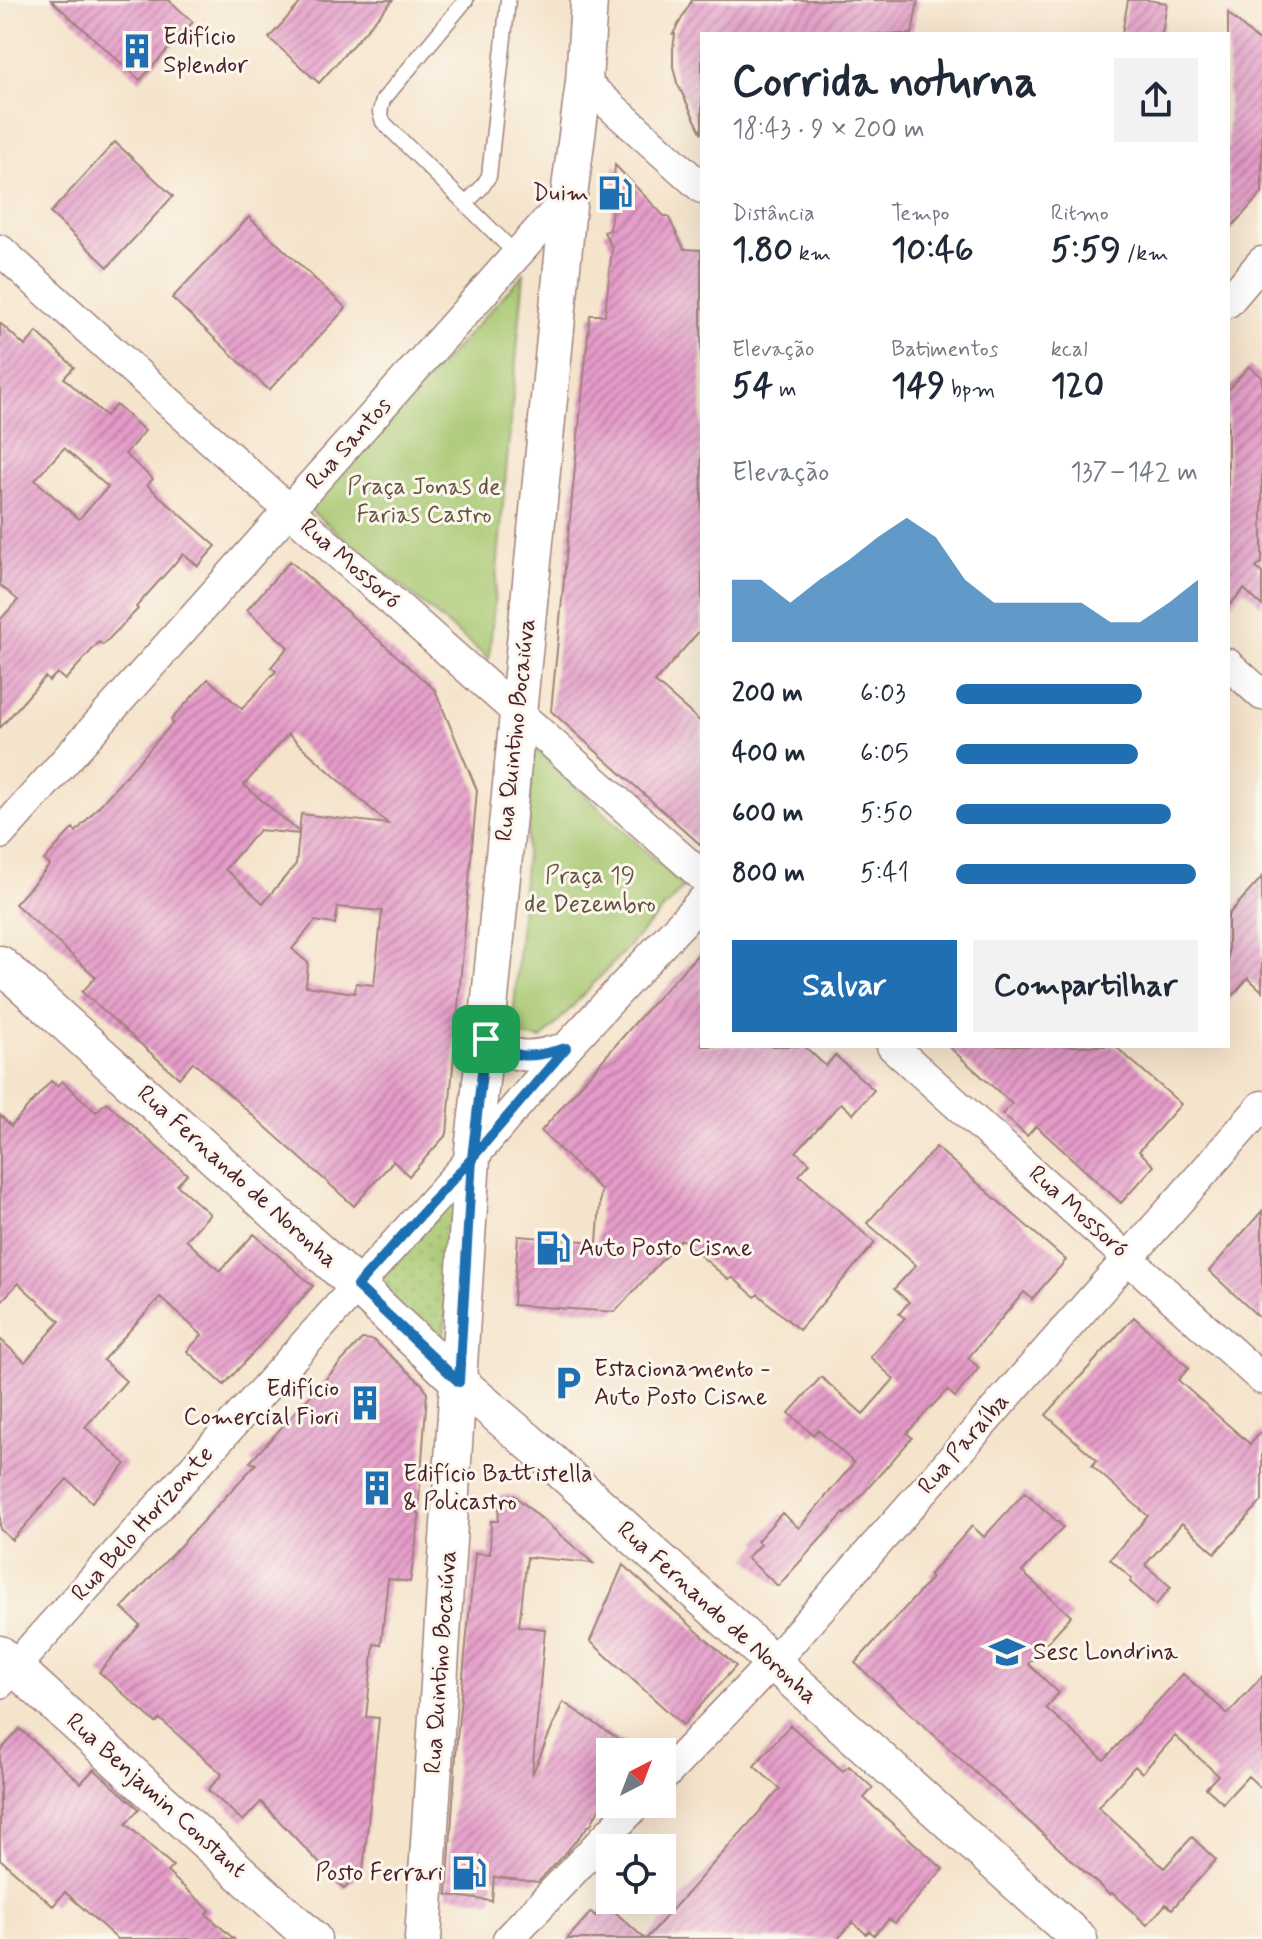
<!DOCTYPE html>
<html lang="pt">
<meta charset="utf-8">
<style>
body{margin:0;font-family:Mynerve,sans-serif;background:#f2f2f3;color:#1f2937;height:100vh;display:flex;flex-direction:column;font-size:30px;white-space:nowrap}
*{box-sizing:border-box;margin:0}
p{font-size:26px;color:#747a83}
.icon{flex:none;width:44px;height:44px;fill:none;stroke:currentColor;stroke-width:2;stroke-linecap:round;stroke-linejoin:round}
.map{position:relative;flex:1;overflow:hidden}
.side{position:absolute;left:700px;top:32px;width:530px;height:1016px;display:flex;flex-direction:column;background:#fff;border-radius:0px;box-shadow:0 8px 32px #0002}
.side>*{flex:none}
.needle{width:52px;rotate:42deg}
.tools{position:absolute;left:596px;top:1738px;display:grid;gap:16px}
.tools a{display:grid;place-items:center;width:80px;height:80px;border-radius:0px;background:#fff;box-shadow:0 8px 32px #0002;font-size:40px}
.pin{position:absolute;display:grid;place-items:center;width:68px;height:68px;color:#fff;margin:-34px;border-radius:16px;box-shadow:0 4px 12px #0006}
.round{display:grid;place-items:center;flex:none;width:84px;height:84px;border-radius:0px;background:#f2f2f3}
.headline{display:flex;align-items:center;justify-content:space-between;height:136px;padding:0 32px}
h1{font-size:44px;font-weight:700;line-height:60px}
.metrics{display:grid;grid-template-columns:repeat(3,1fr);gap:12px;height:136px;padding:8px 32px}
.metrics div{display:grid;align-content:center}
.metrics b{font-size:34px;font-weight:700}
.metrics small{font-size:22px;font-weight:400}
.metrics p{font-size:22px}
.chart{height:224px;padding:16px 32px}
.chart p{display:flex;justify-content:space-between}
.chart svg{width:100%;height:144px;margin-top:8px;fill:#1f6fb2;opacity:.7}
.cta{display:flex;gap:16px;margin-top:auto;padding:16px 32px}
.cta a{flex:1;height:92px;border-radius:0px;background:#1f6fb2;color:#fff;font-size:32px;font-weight:700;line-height:92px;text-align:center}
.cta a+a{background:#f2f2f3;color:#1f2937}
ul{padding:0 32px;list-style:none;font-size:26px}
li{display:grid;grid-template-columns:128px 96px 1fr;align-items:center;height:60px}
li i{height:20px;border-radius:10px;background:#1f6fb2}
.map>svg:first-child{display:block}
.grass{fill:url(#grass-dots);stroke:#78744e;stroke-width:2}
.park{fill:#a7c871;stroke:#78744e;stroke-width:2}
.building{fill:url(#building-hatch);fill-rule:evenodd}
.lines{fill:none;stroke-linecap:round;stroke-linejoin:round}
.service-casing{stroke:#a0827c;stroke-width:17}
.minor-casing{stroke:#a0827c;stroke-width:33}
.tertiary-casing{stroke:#a0827c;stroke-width:39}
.service{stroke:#fff;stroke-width:14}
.minor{stroke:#fff;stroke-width:30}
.tertiary{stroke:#fff;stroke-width:36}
.route-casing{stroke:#fff;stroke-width:16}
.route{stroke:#1f6fb2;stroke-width:10}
.labels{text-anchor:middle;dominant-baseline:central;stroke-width:6;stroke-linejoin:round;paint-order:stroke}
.poi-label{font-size:24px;fill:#4a1f2b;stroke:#fbf7ec;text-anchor:start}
.street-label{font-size:24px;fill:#4a1f2b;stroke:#fbf7ec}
.park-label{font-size:24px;fill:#665240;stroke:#fbf7ec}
</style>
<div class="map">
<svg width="1262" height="1939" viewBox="0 0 1262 1939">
<defs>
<pattern id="grass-dots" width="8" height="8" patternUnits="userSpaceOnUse" patternTransform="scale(2)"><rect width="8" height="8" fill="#a7c871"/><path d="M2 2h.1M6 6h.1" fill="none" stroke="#91ab62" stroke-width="1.8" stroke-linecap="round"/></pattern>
<pattern id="building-hatch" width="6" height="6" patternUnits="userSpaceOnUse" patternTransform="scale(2)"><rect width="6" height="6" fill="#e49bc8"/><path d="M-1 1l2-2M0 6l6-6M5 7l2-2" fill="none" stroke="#bb7ea3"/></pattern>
</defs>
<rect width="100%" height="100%" fill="#fbf7ec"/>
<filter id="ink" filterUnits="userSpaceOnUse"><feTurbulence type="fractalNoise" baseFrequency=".0125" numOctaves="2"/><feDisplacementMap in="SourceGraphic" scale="16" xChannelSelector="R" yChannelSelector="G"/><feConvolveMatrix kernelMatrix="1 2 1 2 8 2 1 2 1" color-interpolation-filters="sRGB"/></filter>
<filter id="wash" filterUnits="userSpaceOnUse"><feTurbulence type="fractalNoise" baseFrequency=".006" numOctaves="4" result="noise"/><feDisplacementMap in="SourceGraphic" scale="32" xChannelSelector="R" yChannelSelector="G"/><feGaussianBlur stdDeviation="1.8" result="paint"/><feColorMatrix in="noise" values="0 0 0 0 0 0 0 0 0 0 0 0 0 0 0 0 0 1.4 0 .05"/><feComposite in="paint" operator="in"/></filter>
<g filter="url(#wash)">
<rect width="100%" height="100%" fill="#f5e4cc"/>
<path class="grass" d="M462,1187l-21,170 -67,-70z"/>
<path class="park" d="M524,273l-35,386 -180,-150z
M534,747l150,140 -142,152 -30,-4z"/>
<g id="blocks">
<path class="building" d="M51,0h118l24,22 -53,58z
M303,0h90l-74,83 -50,-45z
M692,0h226l-6,34h-210v100l-25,-51 -4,-16v-18l2,-15h-2z
M1128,0h19l20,3 -5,31h-40z
M1228,13l34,31v149l-34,38z
M115,142l58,54 -65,71 -58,-54z
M615,165l49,51h4l16,33 17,1 1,378 -47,54 47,41v123l-151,-135 39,-396h15l7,-67 -8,-16 6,-2z
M249,217l97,91 -77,82 -97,-92z
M0,323l25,23 12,-14 37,35 -10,11 42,38 10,-11 29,26 -20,23 28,25 -6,6 69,61 -18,20 -15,-12 -47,53 2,2 -35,36 -4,-3 -34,38 -8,-7 -8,8 -4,-4 -45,51v-108l18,-20 -18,-15zM64,448l44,39 -29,32 -44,-39z
M1249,366l13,11v185l-6,6 6,5v33l-18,-17 -16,18v-217z
M290,561l145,129 42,100 -30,344 -38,42 -16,-15 -39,45 -161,-144 -14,16 -97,-86 14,-15 -81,-73 35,-39 -6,-5 29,-32 3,4 97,-109 -2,-3 37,-41 34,30 34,-38 -5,-4 17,-20 -41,-37zM288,734l43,39 57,51 -87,-10 -2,18 -55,-47zM259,830l40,4 -3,30 -33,39 -38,-34zM338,907l44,4 -8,74 -18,-2 -1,10 -49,-7 2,-23 -16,-14 23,-28 20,3z
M1262,877v114l-14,-13 -20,23v-86z
M702,950v96h102l22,20 9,-11 39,35 -21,24 -12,-11 -45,49 14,11 -11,12 76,68 -76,87 -41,-36 -3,3 -23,-20 -3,3 -48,-41 -66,73 -102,-7 5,-69 79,6 4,-52 -60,-59 106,-122z
M948,1046h167l66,58 -42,47 15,15 -33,37 -85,-77 -9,10 -25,-22 10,-10z
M51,1081l6,5 5,-5 34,31 10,-10 81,72 -10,11 33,29 -24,26 34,31 34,-37 59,52 -89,99 -37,-34 15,-16 -42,-38 -57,63 23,21 -41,46 41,37 -34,38 -25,-23 -55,61 -12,-11v-190l25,23 35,-41 -42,-38 -18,20v-188l11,11z
M936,1147l130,113 -34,39 -8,-7 -56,66 11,10 -24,29 -8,-7 -40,43 5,5 -67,76 -1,-1 -66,73 -31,-28 13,-14 -3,-3 25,-28 17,15 55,-65 -36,-33 -5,5 -24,-22 32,-36 42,37 31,-35 -24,-22 35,-39 -6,-4 10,-12 -15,-13 22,-24 -49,-42z
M1262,1211v109l-53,-49z
M1134,1317l55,51 -11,12 39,35 33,29 12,-13v70l-47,52 -33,-30 -37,42 26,22 -15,18 -26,-23 2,-3 -22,-20 38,-43 -56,-50 5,-6 -51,-45z
M362,1339l11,1 49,44 5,9 -9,121h2l-10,68 -22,-3 -7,66 -7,-1 -8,73 13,1 -16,153 -19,18 -83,-87 -18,19 -35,-31 14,-16 -62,-55 -4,4 -57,-51 41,-47 -18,-17 134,-144 -6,-2z
M1025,1492l38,35 -41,45 49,44 -43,48 31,29 -13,15 58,52 79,-86 45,40 34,-38v113l-14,-13 -25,27 -17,-15 12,-13 -43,-39 -33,37 -7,-7 -37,41 66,61 28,-31 24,23 -44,49 -6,-5 -19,21 -35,-32 -2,2 -255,-232 77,-85 -3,-3 43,-49 12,11z
M500,1495h14l79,68 -66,-6 -8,69 26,3 -13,146 31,-73 75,50h-28v36l-20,38h-2l-20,24 -30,32 -44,-5 -2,24 -45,-6 10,-157 18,-185 15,1 1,-33h7z
M623,1565l113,101 -53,59 -93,-84z
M790,1725l53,46 6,-5 24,22 -9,10 79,71 -48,54 -6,-4 -15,16 -4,-4 -4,3 -13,-12 -15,17h-192l134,-150 -26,-23z
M20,1729l61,54 13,-14 45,40 -13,15 47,42 -6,6 43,38 -4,4 28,25h-117l-52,-47 -12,14 -53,-47v-108z
M606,1904l39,35h-78l24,-27 4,4z"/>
</g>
</g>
<g filter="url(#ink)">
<use href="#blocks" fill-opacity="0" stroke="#a0827c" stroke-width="2"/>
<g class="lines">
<g class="service-casing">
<path id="service" d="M466,0l-83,100 -3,12 3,10 134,133
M466,203l16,-16 7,-11 19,-176"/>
</g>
<g class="minor-casing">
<path id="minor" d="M584,82l118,106
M0,250l290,261 412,365
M1228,302l34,-40
M1228,664l34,31
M0,834l569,-638
M486,1039c34,22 42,19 80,9
M892,1046l370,333
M0,1683l472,-525 94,-110 136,-147
M662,1778l110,-115 490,-557
M508,1939l129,-135"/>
</g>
<g class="tertiary-casing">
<path id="tertiary" d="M0,964l357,322 102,96 77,66 543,491
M0,1654l313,285
M423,1939l49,-781 14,-119 83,-843 15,-114 5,-82"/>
</g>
<use href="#service" class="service"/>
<use href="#minor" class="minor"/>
<use href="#tertiary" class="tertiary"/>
</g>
</g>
<g class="lines" filter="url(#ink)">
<g class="route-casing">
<path id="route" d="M486,1039l-14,119 -115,128 102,96 13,-224 94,-110c-38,10 -46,13 -80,-9"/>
</g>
<use href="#route" class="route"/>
</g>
<defs>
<g id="building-bare" transform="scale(2.76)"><path d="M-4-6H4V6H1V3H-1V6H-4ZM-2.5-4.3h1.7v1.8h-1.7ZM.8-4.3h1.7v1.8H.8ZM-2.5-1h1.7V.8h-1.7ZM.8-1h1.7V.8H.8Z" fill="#1f6fb2" stroke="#fbf7ec" stroke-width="2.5" paint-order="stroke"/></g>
<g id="fuel-bare" transform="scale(2.76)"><path d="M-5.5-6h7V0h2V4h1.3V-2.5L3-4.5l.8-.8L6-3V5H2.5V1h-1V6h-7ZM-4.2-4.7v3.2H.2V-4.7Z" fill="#1f6fb2" stroke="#fbf7ec" stroke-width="2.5" paint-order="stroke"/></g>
<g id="parking-bare" transform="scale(2.76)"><path d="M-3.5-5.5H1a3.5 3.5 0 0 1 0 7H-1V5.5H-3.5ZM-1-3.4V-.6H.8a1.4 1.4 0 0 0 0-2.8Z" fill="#1f6fb2" stroke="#fbf7ec" stroke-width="2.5" paint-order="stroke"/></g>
<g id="university-bare" transform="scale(2.76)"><path d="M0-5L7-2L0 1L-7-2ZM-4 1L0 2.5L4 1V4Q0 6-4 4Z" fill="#1f6fb2" stroke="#fbf7ec" stroke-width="2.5" paint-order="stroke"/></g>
</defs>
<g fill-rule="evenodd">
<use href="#building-bare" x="137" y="51"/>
<use href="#fuel-bare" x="615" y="193"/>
<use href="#fuel-bare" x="553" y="1248"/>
<use href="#parking-bare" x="568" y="1383"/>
<use href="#building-bare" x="365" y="1403"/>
<use href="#building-bare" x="377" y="1488"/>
<use href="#university-bare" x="1007" y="1652"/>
<use href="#fuel-bare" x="469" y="1873"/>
</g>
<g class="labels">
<g class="poi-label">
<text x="163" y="37">Edifício<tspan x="163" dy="28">Splendor</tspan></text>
<text x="589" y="193" text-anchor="end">Duim</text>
<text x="579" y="1248">Auto Posto Cisne</text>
<text x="594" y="1369">Estacionamento -<tspan x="594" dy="28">Auto Posto Cisne</tspan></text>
<text x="339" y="1389" text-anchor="end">Edifício<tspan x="339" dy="28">Comercial Fiori</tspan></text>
<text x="403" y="1474">Edifício Battistella<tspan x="403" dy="28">&amp; Policastro</tspan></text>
<text x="1033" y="1652">Sesc Londrina</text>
<text x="443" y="1873" text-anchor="end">Posto Ferrari</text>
</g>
<g class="street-label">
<text transform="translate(349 444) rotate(-48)">Rua Santos</text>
<text transform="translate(350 564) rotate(41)">Rua Mossoró</text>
<text transform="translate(516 730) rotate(-84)">Rua Quintino Bocaiúva</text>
<text transform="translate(237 1177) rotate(42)">Rua Fernando de Noronha</text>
<text transform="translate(1078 1212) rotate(42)">Rua Mossoró</text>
<text transform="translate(964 1444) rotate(-49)">Rua Paraíba</text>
<text transform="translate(143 1524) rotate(-48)">Rua Belo Horizonte</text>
<text transform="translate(717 1613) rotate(42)">Rua Fernando de Noronha</text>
<text transform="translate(441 1662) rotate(-86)">Rua Quintino Bocaiúva</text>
<text transform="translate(156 1796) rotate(42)">Rua Benjamin Constant</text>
</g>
<g class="park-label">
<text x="424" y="487">Praça Jonas de<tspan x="424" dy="28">Farias Castro</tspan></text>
<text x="590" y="876">Praça 19<tspan x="590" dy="28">de Dezembro</tspan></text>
</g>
</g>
</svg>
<div class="tools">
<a><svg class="needle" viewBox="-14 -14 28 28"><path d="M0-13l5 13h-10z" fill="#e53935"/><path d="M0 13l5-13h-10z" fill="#747a83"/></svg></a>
<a><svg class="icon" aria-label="locate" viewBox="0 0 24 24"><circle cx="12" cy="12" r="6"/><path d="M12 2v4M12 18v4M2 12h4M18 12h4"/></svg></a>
</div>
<div class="pin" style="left:486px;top:1039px;background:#1e9e55"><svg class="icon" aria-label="arrive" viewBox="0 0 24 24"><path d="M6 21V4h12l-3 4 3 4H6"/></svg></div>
<section class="side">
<div class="headline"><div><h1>Corrida noturna</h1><p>18:43 · 9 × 200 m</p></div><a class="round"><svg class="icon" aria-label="share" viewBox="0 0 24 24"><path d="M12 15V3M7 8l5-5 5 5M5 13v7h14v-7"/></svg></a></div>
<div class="metrics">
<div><p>Distância</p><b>1.80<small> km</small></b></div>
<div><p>Tempo</p><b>10:46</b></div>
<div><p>Ritmo</p><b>5:59<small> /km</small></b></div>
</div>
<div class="metrics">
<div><p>Elevação</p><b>54<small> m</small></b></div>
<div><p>Batimentos</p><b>149<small> bpm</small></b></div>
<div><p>kcal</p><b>120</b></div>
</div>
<div class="chart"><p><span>Elevação</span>137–142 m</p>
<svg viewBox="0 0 160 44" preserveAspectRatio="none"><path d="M0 44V25L10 25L20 32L30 25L40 19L50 12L60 6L70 12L80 25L90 32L100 32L110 32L120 32L130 38L140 38L150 32L160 25V44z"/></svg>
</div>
<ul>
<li><b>200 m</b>6:03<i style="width:77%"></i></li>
<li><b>400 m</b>6:05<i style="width:75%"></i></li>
<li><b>600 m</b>5:50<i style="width:89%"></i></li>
<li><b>800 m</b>5:41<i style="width:99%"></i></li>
</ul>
<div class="cta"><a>Salvar</a><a>Compartilhar</a></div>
</section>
</div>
